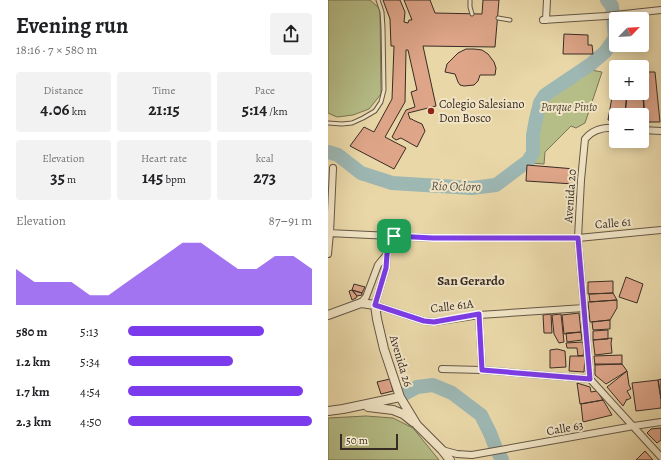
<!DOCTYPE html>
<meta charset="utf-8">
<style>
body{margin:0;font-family:Alegreya,serif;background:#f2f2f2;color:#202124;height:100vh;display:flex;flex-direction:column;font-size:15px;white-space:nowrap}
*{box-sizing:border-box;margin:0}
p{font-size:13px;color:#757577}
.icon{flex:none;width:22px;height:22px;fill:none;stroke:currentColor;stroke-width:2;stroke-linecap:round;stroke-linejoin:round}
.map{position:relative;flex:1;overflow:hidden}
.panel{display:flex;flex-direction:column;background:#fff;width:328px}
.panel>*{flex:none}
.needle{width:26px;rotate:65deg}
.controls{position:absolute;left:281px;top:12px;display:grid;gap:8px}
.controls a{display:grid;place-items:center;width:40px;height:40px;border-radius:4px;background:#fff;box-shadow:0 2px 10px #0003;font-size:20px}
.scale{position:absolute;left:12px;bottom:10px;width:58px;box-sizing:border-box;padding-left:4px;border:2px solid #392c25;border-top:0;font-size:11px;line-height:14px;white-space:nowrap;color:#392c25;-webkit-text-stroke:3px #f1e5c6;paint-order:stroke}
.pin{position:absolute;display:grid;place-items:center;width:34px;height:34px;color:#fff;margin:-17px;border-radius:8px;box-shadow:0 2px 6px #0006}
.round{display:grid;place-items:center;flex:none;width:42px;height:42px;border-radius:4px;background:#f2f2f2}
.head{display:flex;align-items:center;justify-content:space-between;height:68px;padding:0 16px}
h1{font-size:22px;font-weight:700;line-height:30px}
.stats{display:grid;grid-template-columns:repeat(3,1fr);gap:6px;height:68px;padding:4px 16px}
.stats div{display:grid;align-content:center;border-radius:4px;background:#f2f2f2;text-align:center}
.stats b{font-size:17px;font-weight:700}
.stats small{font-size:11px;font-weight:400}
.stats p{font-size:11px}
.chart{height:112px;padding:8px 16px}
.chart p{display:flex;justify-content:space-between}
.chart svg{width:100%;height:72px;margin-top:4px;fill:#7c3aed;opacity:.7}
ul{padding:0 16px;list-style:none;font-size:13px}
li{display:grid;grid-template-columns:64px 48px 1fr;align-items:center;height:30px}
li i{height:10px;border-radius:5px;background:#7c3aed}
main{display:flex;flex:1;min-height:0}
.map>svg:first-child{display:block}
.green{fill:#b6be88;stroke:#787556}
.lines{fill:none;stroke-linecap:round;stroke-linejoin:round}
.river{stroke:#9db7b3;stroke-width:14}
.building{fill:#dea589;stroke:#392c25}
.service-casing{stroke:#655746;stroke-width:5}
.minor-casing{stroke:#655746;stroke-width:8}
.tertiary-casing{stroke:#655746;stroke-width:10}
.service{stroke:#f1e5c6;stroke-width:3}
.minor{stroke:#f1e5c6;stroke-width:6}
.tertiary{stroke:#f1e5c6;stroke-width:8}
.route-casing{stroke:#fff;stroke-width:8}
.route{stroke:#7c3aed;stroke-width:5}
.poi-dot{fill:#8f2418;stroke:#f1e5c6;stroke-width:1.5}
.labels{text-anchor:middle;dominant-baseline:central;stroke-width:4;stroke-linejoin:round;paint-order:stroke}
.poi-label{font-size:12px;fill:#392c25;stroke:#f1e5c6;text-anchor:start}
.park-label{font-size:12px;font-style:italic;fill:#524939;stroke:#f1e5c6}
.street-label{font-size:12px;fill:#392c25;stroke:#f1e5c6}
.water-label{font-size:13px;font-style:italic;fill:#524f48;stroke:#f1e5c6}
.neighbourhood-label{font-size:13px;font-weight:bold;fill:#392c25;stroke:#f1e5c6}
</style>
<main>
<section class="panel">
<div class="head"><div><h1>Evening run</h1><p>18:16 · 7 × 580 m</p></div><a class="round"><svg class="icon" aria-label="share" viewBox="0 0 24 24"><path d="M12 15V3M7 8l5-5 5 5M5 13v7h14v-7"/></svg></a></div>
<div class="stats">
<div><p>Distance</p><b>4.06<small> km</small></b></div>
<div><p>Time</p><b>21:15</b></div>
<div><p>Pace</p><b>5:14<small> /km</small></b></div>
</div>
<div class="stats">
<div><p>Elevation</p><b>35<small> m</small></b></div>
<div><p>Heart rate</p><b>145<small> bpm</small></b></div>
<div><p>kcal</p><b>273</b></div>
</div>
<div class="chart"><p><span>Elevation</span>87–91 m</p>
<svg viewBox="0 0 160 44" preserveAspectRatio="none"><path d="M0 44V22L10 30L20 30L30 30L40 38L50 38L60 30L70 22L80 14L90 6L100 6L110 14L120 22L130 22L140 14L150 14L160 22V44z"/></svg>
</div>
<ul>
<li><b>580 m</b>5:13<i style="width:74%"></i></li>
<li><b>1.2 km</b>5:34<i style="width:57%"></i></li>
<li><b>1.7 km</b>4:54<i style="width:95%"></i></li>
<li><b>2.3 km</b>4:50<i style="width:100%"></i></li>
</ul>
</section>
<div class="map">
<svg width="333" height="460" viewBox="0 0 333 460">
<rect width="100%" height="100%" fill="#e9d7a8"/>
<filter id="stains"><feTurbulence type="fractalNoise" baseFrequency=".005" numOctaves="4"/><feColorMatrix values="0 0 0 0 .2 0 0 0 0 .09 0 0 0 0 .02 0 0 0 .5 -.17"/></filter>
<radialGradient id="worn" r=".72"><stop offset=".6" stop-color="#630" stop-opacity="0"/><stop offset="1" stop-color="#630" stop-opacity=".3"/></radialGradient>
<path class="green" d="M0,0h42l10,9 1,85 -12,15 -16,6 -16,2 -9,-4z
M263,70l11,2 -17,51 -9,5 -5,-2 -26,26 -1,12 -13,-1 5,-9 2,-30 5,-18 5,-8z
M38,416l27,2 20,10 26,32h-111v-42z"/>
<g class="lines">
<path class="river" d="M0,152l10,3 23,18 31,10 80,5 24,-3 32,-24 5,-8v-18l3,-16 4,-16 5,-8 46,-31 14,-12 10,-14 -3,-32 -5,-6
M76,394l13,-7 16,-2 19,8 29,22 9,18 5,13
M171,454l3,6"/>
</g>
<path class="building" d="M55,0h17l5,12 -1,10 4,1 1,-3h3l-8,-20h26l5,13 47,1 1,-14h16l-4,47 -72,-1 13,60 -28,7 2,6h2l1,1 9,4 3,7 -8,16 -16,-9 -5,2 -4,-3 14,-27 9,-3 -4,-15 6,-2 -9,-40h-2l-1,52 -20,35 21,11 -12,21 -44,-23 14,-19 10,5 18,-33 2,-53h-3l-1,-27z
M236,34l24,1v10h4l1,9h-30z
M138,49h8l8,1 6,4 6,8 2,6 -1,7h-15l-2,6 -4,4 -10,1 -4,-1 -2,-3 -3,-8 -10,-2 2,-8 11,-11z
M314,72h13l5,50h-15z
M288,74v19h11l-2,22h-9v6l-8,-1z
M314,85l3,37h-3v-7h-17l2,-22h15z
M199,165l48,4 -1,15 -48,-3z
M298,277l17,7 -6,19 -18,-6z
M285,281v12l-25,1v-12z
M26,284l11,3 -3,6 -10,-3z
M24,290l5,6 -1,2 -4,2 -3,-9z
M24,290l10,3v2l-5,1z
M285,293l4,7 -27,2 -1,-8z
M289,300v8l-7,12 -20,2 -2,-20z
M251,313l2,19 -17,2 -2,-19z
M223,314l1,19h-8l-1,-18z
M233,314l3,28 -5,1 -5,-9 -2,-19z
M282,320v9l-17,1 -1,-8z
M280,330v9l-15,1v-9z
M253,332l1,8 -15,2 -1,-9z
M284,338l-1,5 1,10 -17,2 -2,-15z
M255,342l1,13 -6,1 -1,-8h-10l-1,-5z
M229,349l8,2 1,16 -16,1v-18z
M294,355v9l-27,1 -1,-9z
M242,356h15l-1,16 -15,-1z
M267,364h27l5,7 -21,13 -11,-9z
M299,371l2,14 2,4 -4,2 4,7 -4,2v-1l-4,7 -16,-19z
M62,379l3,12 -12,3 -4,-12z
M333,379v20l-3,-19z
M330,380l3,19v9l-25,3 -4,-28z
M249,383l13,4 1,5 6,-1 6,9 -23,4z
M275,400l9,15 -29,7 -2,-18z
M333,428v12l-4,3 -10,-10 4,-4z
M317,451l8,9h-17z"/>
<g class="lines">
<g class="service-casing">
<path id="service" d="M142,0v7l2,7
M170,18l12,2
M0,123l14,1 10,-1 11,-5 12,-7 6,-9 3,-12 -1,-62 -1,-16 -4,-12"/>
</g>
<g class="minor-casing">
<path id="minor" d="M215,20l63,-4 55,-6
M218,20l1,-20
M288,128c-12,-1 -23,1 -31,11l-4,41 -3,58 12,141 71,78
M314,130l19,1
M0,233l105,5h145l83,-8
M0,254l2,-21 3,-65
M59,254l-1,14 -11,37 49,16 10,1 45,-7 105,-7
M33,303l5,-6 12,-32 9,-11 7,-18
M151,315l3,55
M114,369l40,1 108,9
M114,450l15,4 15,1 162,-29 27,-4"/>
</g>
<g class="tertiary-casing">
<path id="tertiary" d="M0,315l33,-12 14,2 2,14 7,30 16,48 17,28 25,25 8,10
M40,407l25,3 10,4 10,8
M0,411l15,-2 57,-12"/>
</g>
<use href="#service" class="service"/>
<use href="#minor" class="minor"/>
<use href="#tertiary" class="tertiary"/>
</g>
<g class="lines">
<g class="route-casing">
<path id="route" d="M66,236l39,2h145l12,141 -108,-9 -3,-56 -45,8 -10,-1 -49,-16 11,-37 1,-14z"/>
</g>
<use href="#route" class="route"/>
</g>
<circle class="poi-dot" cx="103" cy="111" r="4"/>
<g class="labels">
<g class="poi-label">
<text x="111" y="104">Colegio Salesiano<tspan x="111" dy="14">Don Bosco</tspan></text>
</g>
<g class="park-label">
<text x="241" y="107">Parque Pinto</text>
</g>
<g class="street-label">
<text transform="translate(242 196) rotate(-86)">Avenida 20</text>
<text transform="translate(285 223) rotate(-5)">Calle 61</text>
<text transform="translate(124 306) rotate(-7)">Calle 61A</text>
<text transform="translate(73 361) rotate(73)">Avenida 26</text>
<text transform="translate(237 428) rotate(-10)">Calle 63</text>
</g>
<g class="water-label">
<text transform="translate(128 186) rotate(1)">Río Ocloro</text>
</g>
<g class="neighbourhood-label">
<text x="143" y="280">San Gerardo</text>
</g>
</g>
<rect width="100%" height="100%" filter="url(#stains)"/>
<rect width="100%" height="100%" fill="url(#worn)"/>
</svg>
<div class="controls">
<a><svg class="needle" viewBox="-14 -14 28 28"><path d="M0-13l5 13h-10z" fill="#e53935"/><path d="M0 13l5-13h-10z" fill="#757577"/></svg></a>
<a>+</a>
<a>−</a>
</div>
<div class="scale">50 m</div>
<div class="pin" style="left:66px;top:236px;background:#1e9e55"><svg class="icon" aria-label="arrive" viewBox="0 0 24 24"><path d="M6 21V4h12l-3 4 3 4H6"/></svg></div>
</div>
</main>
